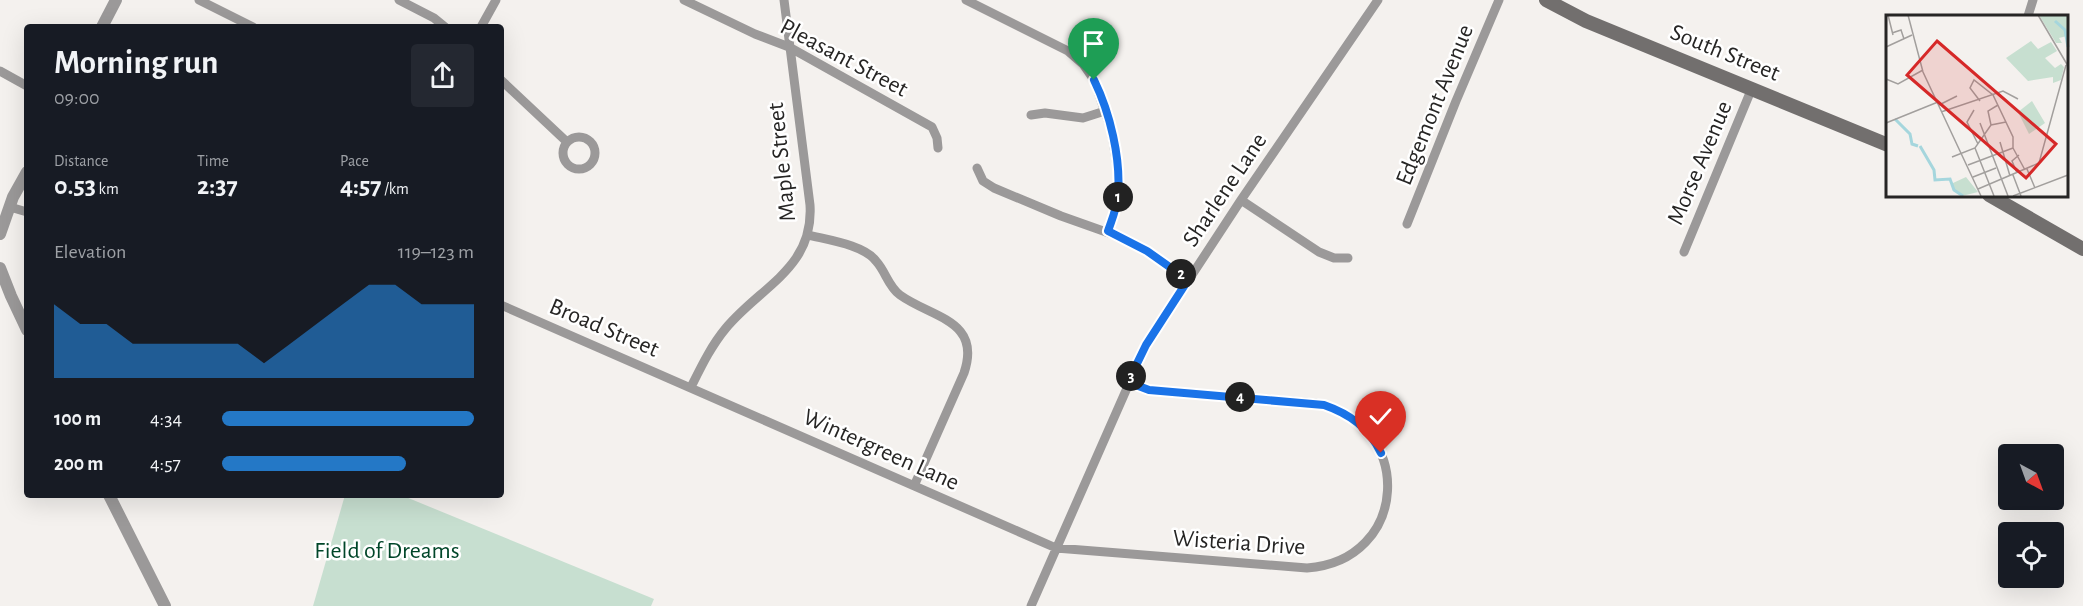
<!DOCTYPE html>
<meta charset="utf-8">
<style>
body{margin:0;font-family:"Alegreya Sans",sans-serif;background:#242831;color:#f1f3f6;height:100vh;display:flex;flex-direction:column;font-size:22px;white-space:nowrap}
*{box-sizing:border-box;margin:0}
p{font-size:20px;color:#9ea1a6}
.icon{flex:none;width:33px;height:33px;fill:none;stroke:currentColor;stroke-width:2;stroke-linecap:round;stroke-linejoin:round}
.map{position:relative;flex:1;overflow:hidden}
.drawer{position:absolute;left:24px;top:24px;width:480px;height:474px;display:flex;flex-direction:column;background:#171b24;border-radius:6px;box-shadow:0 6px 24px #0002}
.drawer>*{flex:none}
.needle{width:39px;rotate:139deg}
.tools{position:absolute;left:1998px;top:444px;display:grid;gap:12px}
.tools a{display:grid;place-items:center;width:66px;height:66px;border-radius:6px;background:#171b24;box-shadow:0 6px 24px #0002;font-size:30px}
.pin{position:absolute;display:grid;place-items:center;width:51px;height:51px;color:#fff;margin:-62px -26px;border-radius:50% 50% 50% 0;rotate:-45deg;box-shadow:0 0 6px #0007}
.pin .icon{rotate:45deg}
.km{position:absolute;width:30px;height:30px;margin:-15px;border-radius:50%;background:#222;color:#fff;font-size:16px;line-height:30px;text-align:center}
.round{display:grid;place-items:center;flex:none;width:63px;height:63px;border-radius:6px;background:#242831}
.summary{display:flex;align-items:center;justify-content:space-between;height:102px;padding:0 30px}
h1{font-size:33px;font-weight:700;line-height:45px}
.figures{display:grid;grid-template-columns:repeat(3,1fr);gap:9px;height:102px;padding:6px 30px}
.figures div{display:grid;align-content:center}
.figures b{font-size:26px;font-weight:700}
.figures small{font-size:16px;font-weight:400}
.figures p{font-size:16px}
.chart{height:168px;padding:12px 30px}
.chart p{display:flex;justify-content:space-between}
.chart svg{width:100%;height:108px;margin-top:6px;fill:#2478c6;opacity:.7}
ul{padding:0 30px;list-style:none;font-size:20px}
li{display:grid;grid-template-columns:96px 72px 1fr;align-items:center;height:45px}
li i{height:15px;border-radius:8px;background:#2478c6}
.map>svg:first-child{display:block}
.green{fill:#c7dfd0}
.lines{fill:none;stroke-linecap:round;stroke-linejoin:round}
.minor{stroke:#9b9999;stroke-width:9}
.tertiary{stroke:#9b9999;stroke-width:12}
.secondary{stroke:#726f6e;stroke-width:14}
.route-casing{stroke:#fff;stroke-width:12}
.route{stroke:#1a73e8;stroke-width:8}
.labels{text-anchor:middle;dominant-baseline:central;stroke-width:5;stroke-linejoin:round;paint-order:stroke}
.street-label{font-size:24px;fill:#262524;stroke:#fff}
.park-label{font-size:24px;fill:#004629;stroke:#fff}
.inset-river{fill:none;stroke:#a5d6dd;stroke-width:3}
.inset-road{fill:none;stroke:#a29f9d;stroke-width:1.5}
.view{fill:#d62828;fill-opacity:0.15;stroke:#d62828;stroke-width:3}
.inset-edge{fill:none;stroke:#262524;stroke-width:3}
</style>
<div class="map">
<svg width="2083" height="606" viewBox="0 0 2083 606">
<rect width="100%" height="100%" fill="#f4f1ee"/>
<path class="green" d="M345,495h56l253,104 -3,7h-338z"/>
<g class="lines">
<path class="minor" d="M199,0l54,27
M399,0l35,18 11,9
M684,0l71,34 34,13 143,80 5,11 1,10
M966,0l102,51 15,13 11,16 17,49 7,43 -1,31 -9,28
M2028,16l5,-16
M481,27l15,-27
M0,71l27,15
M501,80l66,62
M1031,115l14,-2 38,5 22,-7
M563 153a16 16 0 1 1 32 0a16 16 0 1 1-32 0Z
M977,168l6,13 11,7 67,28 62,22 24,13 41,29
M1241,200l78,52 15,6h14
M10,207l17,5
M1407,224l49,-123 43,-101
M808,235c20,5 56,10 68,26 10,11 12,25 24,34 32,23 82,25 64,78l-50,113
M1684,252l68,-164
M501,305l555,243 251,20c102,-7 110,-144 8,-165l-166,-13 -21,-8
M691,387c10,-20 20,-41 35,-59 35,-42 88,-60 84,-123l-26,-205
M1031,606l115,-261 95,-145 137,-200"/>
<path class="tertiary" d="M102,27l14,-27
M0,234l13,-37 14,-25
M0,268l11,28 16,34
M109,495l56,111"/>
<path class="secondary" d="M1546,0l40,21 302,124
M1989,195l94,54"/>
</g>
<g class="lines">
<g class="route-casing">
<path id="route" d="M1094,80c16,33 27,78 24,115 -1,13 -6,24 -10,36l39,20 41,29 -42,65 -18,37 21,8 175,15c26,9 45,23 57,48"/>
</g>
<use href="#route" class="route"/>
</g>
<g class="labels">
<g class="street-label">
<text transform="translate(1725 53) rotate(22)">South Street</text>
<text transform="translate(844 58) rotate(28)">Pleasant Street</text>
<text transform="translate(1435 105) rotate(-68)">Edgemont Avenue</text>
<text transform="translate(782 162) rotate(-96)">Maple Street</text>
<text transform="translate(1700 163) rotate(-67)">Morse Avenue</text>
<text transform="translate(1225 190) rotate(-56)">Sharlene Lane</text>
<text transform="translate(604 328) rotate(23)">Broad Street</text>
<text transform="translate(881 450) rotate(24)">Wintergreen Lane</text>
<text transform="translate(1239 543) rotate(4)">Wisteria Drive</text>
</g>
<g class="park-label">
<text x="387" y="551">Field of Dreams</text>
</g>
</g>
<g transform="translate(1886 15)">
<rect width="182" height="182" fill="#f4f1ee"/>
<path d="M153,0h28v21l-8,2 3,5h-6zM145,26l7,8 13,-7 6,9 -12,7 10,10 6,-4 3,3 -3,13 -8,3v-6l-25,4 -22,-23zM146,86l13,22 -16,11 -11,-22zM80,162l12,15 -16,4 -10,-7 1,-6z" fill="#c7dfd0"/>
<path class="inset-river" d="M169,6l10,9 3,17M9,104l15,15 2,10 6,2M34,131l14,24 1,10 15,-1 4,11 9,6"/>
<path class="inset-road" d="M2,0l5,20M22,0l15,57 58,124M152,0l30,51M6,18l9,-3 3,9M0,32l26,-12M0,64l12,5 25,-14M94,86l-10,-13 4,-8 19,15 20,42v11M53,90l18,-9M88,95l-7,12 11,22M55,97l62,-21 15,8M0,108l52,-21M94,108l28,73M105,110l-3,-14 10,-6M114,127l10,34M89,133l19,48M127,133l12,22M66,142l23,-9 16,-23 15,-3M82,150l45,-17M141,154l8,19M131,158l-5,-12 7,-6M127,160l8,21M87,162l23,-9M92,174l61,-26 27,-98M127,181l55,-21"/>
<path class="view" d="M51,26l119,103 -30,34 -119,-103z"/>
<rect width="182" height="182" class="inset-edge"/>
</g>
</svg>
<div class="tools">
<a><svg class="needle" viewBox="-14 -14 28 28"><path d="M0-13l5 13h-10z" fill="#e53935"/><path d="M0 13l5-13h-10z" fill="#9ea1a6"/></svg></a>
<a><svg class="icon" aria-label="locate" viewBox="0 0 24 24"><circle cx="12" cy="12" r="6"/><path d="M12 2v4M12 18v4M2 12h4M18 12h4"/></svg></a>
</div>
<div class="pin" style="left:1094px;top:80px;background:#1e9e55"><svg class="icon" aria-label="arrive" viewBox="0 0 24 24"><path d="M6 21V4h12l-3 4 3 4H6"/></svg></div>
<div class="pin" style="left:1381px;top:453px;background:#d93025"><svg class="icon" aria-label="check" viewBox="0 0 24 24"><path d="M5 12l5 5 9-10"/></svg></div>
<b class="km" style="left:1118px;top:197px">1</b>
<b class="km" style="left:1181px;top:274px">2</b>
<b class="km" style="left:1131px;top:376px">3</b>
<b class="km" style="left:1240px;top:397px">4</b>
<section class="drawer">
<div class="summary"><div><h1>Morning run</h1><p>09:00</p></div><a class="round"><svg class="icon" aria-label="share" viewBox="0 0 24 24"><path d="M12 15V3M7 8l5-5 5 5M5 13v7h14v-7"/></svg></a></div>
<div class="figures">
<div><p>Distance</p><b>0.53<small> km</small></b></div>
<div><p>Time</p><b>2:37</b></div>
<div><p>Pace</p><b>4:57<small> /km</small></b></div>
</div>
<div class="chart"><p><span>Elevation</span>119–123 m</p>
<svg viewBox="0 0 160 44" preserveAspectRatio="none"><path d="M0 44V14L10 22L20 22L30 30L40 30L50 30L60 30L70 30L80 38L90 30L100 22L110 14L120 6L130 6L140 14L150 14L160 14V44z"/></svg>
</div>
<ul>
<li><b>100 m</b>4:34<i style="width:100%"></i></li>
<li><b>200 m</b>4:57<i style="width:73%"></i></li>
</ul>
</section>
</div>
